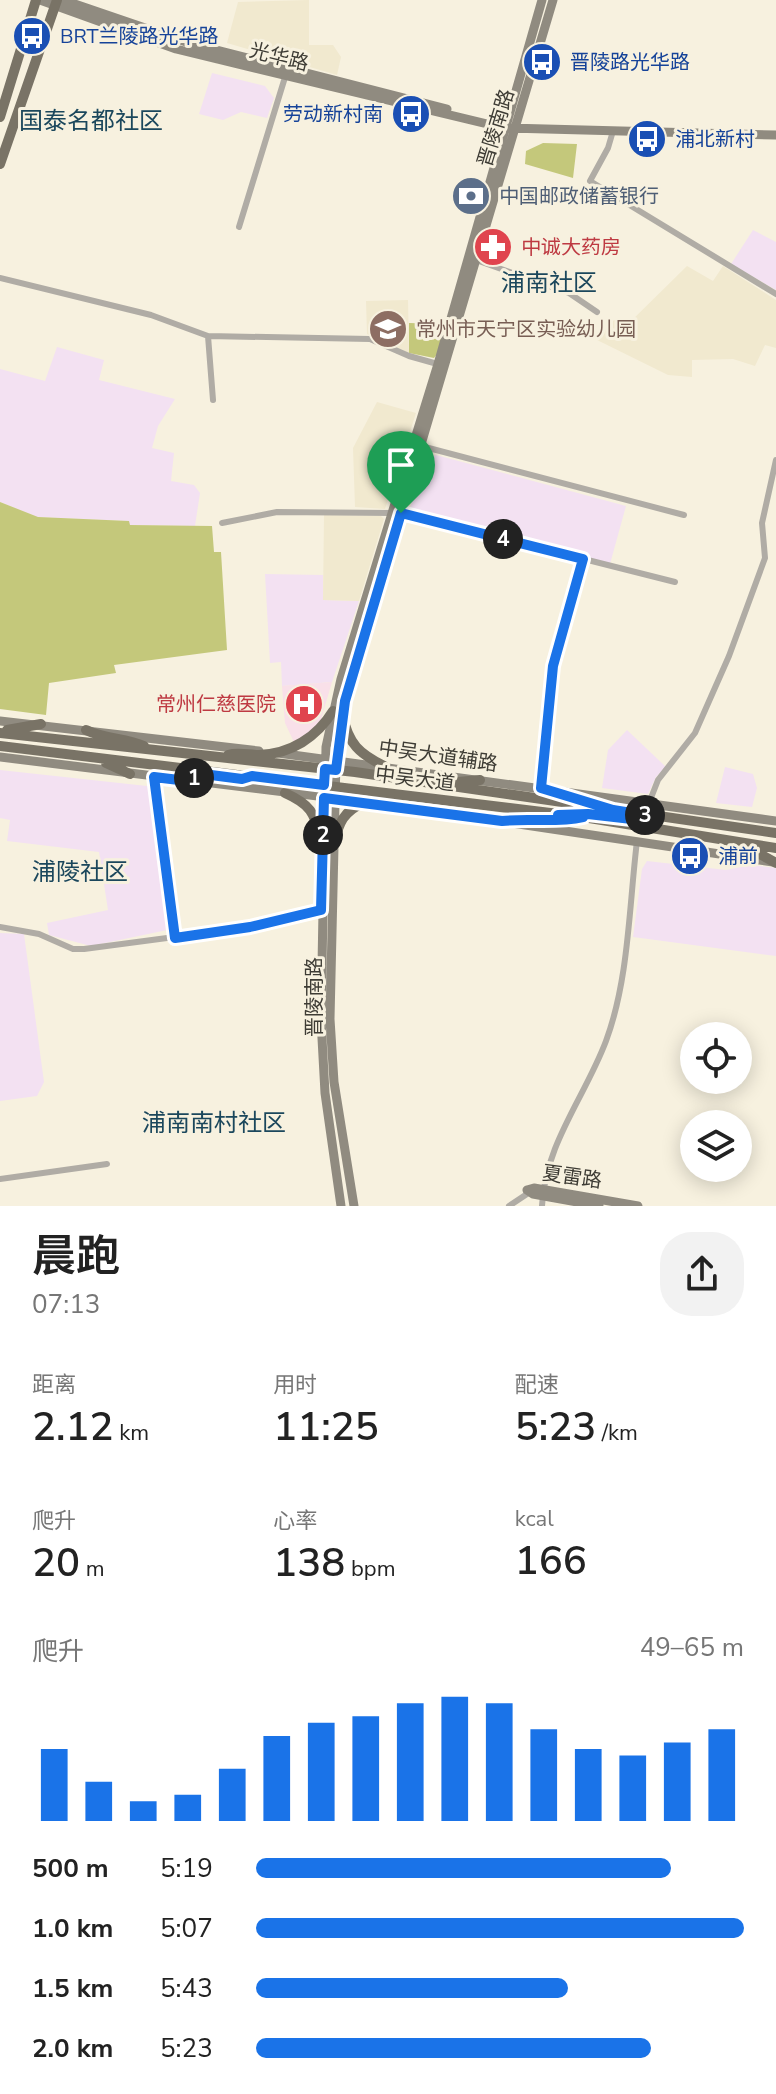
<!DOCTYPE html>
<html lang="zh">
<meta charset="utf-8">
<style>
body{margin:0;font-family:"Nunito Sans","Noto Sans SC",sans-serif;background:#f2f2f2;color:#222;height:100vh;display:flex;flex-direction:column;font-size:30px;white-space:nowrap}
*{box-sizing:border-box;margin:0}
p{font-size:26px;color:#767676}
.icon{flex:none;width:44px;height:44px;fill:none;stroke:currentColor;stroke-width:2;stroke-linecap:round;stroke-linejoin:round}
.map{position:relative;height:1206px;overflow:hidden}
.details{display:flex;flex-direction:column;background:#fff;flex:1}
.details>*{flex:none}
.controls{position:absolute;left:680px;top:1022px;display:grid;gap:16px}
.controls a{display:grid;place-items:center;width:72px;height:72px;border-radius:50%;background:#fff;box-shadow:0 4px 20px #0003;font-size:40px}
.pin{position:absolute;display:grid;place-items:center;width:68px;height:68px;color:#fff;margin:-82px -34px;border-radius:50% 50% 50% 0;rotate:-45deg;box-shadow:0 0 8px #0007}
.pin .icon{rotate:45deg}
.km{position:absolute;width:40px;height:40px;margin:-20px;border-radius:50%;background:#222;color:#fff;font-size:22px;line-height:40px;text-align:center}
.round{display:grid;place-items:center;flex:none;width:84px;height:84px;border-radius:32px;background:#f2f2f2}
.summary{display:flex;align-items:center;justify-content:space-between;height:136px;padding:0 32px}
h1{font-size:44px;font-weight:600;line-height:60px}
.metrics{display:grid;grid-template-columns:repeat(3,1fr);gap:12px;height:136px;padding:8px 32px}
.metrics div{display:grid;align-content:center}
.metrics b{font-size:40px;font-weight:600}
.metrics small{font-size:22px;font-weight:400}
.metrics p{font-size:22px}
.chart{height:224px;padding:16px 32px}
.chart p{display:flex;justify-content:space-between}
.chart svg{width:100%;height:144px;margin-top:8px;stroke:#1a73e8;stroke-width:6}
ul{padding:0 32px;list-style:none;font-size:26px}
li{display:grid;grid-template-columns:128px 96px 1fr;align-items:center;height:60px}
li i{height:20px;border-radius:10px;background:#1a73e8}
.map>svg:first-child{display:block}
.commercial{fill:#f3e1f2}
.built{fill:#f1e9cf}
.medical{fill:#f9e0e9}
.green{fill:#c4c87b}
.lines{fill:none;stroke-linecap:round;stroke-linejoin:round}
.street{stroke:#b0aca5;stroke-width:6}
.secondary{stroke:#908b80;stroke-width:9}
.primary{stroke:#797366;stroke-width:10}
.route-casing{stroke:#fff;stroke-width:16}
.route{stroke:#1a73e8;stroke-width:10}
.labels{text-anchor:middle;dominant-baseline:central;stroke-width:6;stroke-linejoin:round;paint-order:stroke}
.transit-label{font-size:20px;fill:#164399;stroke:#f7f1df;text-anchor:start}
.street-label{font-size:20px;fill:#3e3c35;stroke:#f7f1df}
.service-label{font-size:20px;fill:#4e5e75;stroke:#f7f1df;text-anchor:start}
.health-label{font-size:20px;fill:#be3a42;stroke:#f7f1df;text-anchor:start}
.education-label{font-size:20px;fill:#785e54;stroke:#f7f1df;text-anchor:start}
.quarter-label{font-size:24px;fill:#1b475c;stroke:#f7f1df}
</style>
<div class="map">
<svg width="776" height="1206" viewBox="0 0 776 1206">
<rect width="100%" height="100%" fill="#f7f1df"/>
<path class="commercial" d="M212,73l53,13 9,12 -7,20 -26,-6 -18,8 -24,-6z
M753,230l23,12v48l-45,-26z
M57,347l47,13 -5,20 76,19 -17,27 -6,22 22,5 -3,28 23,4 6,8 -5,33 -66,-1 -1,-4 -91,-4 -37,-15v-133l45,12z
M436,455l190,51 -16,58 -197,-51 -3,-5 16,-49z
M265,574l58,1v25l36,1 -27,81 -50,4 -1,-24 -11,1z
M627,730l39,37 -10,10 -8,17 -46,-6 6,-38z
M725,767l28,7 4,14 -5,19 -36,-4z
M0,770l147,16 5,4 20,139 -81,17 -42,-11 -2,-12 61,-13 -9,-58 -92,-11 3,-21 -10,-2z
M647,861l79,9 25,-5 25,3v88l-143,-19 9,-68z
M0,933l24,1 20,148 -7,14 -37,5z"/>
<path class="built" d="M309,0v45h24l8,12 -4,18 -110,-32 11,-41z
M687,266l26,15 10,-15 53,34v48l-11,-3 -10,21 -22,-7 -41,1v17l-24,-2 -73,-36 12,-22 3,5 5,-2 9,8z
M408,300l1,53 -42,-19 -1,-33z
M377,402l39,11 -31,96 -30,-2 -2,-59z
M324,515l57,1 3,3 -25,82 -36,-1z"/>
<path class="medical" d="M332,682l-16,54 -22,6 -9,-19 -3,-37z"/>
<path class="green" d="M543,143l34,1 -4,34 -48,-14 1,-13z
M409,323l36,1 -7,29 -4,5 -25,-5z
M0,502l38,15 91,4 1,4 82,1 2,26h7l6,98 -113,15 2,8 -67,10 -3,32 -46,-6z"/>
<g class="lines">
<path class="street" d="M613,131l-5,17 -18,33 186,113
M239,227l47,-153
M476,260l93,33 28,19
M0,278l151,37 57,21 162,3 39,17 32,9
M208,336l5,64
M421,446l263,69
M401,513l274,69
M222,523l55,-11 115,1
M154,777l21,161
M541,788l12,-122 30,-107
M649,803l9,-23 37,-47 34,-77 36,-98 -3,-35 14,-63
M0,927l39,7 34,15h11l166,-22 71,-17
M0,1179l107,-15
M509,1206l21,-14
M542,1206c3,-62 43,-109 64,-165 23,-62 23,-135 31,-200"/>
<path class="secondary" d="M40,0l136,49 328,79 272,7
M63,0l126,43 258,66
M0,721l259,30
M278,753l498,68
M0,757l391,48 382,57
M527,1190l7,-2 104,18
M527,1190l6,4 66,12
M341,1206l-16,-113 -4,-73 5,-273 15,-68 97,-315 104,-364
M354,1206l-20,-124 -4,-63 6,-259 15,-80 202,-680"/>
<path class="primary" d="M0,117l36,-117
M0,164l57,-164
M343,716c5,28 17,38 41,50
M7,730l34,-6
M86,730c18,9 39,8 58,16
M0,733l355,39 421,61
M0,746l583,71 193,31
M228,755c10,-3 20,0 31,0 32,-1 58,-18 74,-44
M106,763l24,11
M179,780l34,-4
M458,782l22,-2
M553,790l40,13
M285,793c29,13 29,22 38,50
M377,796l32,12
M502,821l42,-1
M333,845c6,-22 10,-34 32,-43
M749,848l27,15"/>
</g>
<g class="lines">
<g class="route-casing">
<path id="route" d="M401,513l182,46 -30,107 -12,122 72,22 31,5 5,6 -61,-7 -30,1 25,2c-27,6 -53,1 -81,4l-178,-23 -3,112 -71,17 -75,11 -21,-161 25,3 32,-5 31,4 10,-3 72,9 1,-16 11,1 9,-69z"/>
</g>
<use href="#route" class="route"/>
</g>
<defs>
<g id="bus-disc" transform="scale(2)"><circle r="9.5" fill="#1a4fb4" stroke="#f7f1df"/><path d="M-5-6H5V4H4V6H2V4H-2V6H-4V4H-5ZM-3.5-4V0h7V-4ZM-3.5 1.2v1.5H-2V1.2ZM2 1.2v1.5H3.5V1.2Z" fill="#fff"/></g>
<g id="bank-disc" transform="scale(2)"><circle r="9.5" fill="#5c6f8a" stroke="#f7f1df"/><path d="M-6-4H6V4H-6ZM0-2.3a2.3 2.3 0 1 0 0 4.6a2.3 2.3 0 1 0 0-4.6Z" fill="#fff"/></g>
<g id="pharmacy-disc" transform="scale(2)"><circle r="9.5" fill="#e0444e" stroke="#f7f1df"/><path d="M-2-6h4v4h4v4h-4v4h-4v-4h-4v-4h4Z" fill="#fff"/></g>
<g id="school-disc" transform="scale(2)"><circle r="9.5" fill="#8d6e63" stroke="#f7f1df"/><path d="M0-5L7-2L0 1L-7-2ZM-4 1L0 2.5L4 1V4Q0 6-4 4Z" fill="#fff"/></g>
<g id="hospital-disc" transform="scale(2)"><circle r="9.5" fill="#e0444e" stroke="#f7f1df"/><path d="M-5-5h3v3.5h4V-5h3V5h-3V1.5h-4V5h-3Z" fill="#fff"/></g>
</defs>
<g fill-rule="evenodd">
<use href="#bus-disc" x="32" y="36"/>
<use href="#bus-disc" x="542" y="62"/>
<use href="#bus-disc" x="411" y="114"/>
<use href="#bus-disc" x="647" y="139"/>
<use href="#bank-disc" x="471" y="196"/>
<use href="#pharmacy-disc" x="493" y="247"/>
<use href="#school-disc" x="388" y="329"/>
<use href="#hospital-disc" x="304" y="704"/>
<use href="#bus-disc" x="690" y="856"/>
</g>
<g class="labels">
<g class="transit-label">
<text x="60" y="36">BRT兰陵路光华路</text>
<text x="570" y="62">晋陵路光华路</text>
<text x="383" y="114" text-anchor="end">劳动新村南</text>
<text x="675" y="139">浦北新村</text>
<text x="718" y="856">浦前</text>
</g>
<g class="street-label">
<text transform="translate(279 57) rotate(14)">光华路</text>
<text transform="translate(496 128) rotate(-73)">晋陵南路</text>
<text transform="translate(438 756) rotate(8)">中吴大道辅路</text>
<text transform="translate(415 779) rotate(7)">中吴大道</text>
<text transform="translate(314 997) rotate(-90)">晋陵南路</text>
<text transform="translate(572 1177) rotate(8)">夏雷路</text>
</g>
<g class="service-label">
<text x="499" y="196">中国邮政储蓄银行</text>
</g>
<g class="health-label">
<text x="521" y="247">中诚大药房</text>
<text x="276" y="704" text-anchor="end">常州仁慈医院</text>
</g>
<g class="education-label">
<text x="416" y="329">常州市天宁区实验幼儿园</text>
</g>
<g class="quarter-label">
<text x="91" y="121">国泰名都社区</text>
<text x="549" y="283">浦南社区</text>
<text x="80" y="872">浦陵社区</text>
<text x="214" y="1123">浦南南村社区</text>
</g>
</g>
</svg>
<div class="controls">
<a><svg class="icon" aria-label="locate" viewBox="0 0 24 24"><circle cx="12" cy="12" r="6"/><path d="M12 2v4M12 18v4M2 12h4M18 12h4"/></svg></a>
<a><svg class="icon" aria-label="layers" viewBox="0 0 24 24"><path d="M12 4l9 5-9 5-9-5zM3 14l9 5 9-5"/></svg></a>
</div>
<div class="pin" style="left:401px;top:513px;background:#1e9e55"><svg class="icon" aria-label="arrive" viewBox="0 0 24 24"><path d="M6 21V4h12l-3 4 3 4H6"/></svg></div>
<b class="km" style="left:194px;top:778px">1</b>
<b class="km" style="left:323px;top:835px">2</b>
<b class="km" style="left:645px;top:815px">3</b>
<b class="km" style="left:503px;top:539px">4</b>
</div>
<section class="details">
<div class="summary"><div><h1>晨跑</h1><p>07:13</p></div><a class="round"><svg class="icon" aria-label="share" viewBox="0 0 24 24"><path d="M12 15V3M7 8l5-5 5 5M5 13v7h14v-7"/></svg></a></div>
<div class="metrics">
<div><p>距离</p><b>2.12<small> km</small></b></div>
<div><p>用时</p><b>11:25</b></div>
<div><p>配速</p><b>5:23<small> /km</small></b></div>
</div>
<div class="metrics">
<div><p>爬升</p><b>20<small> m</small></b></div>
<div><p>心率</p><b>138<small> bpm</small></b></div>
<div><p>kcal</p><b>166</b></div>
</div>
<div class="chart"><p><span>爬升</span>49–65 m</p>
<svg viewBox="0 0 160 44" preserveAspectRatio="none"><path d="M5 44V22M15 44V32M25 44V38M35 44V36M45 44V28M55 44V18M65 44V14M75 44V12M85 44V8M95 44V6M105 44V8M115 44V16M125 44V22M135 44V24M145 44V20M155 44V16"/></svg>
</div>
<ul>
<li><b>500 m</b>5:19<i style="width:85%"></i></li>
<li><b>1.0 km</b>5:07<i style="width:100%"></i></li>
<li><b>1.5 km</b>5:43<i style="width:64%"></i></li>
<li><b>2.0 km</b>5:23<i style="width:81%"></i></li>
</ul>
</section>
